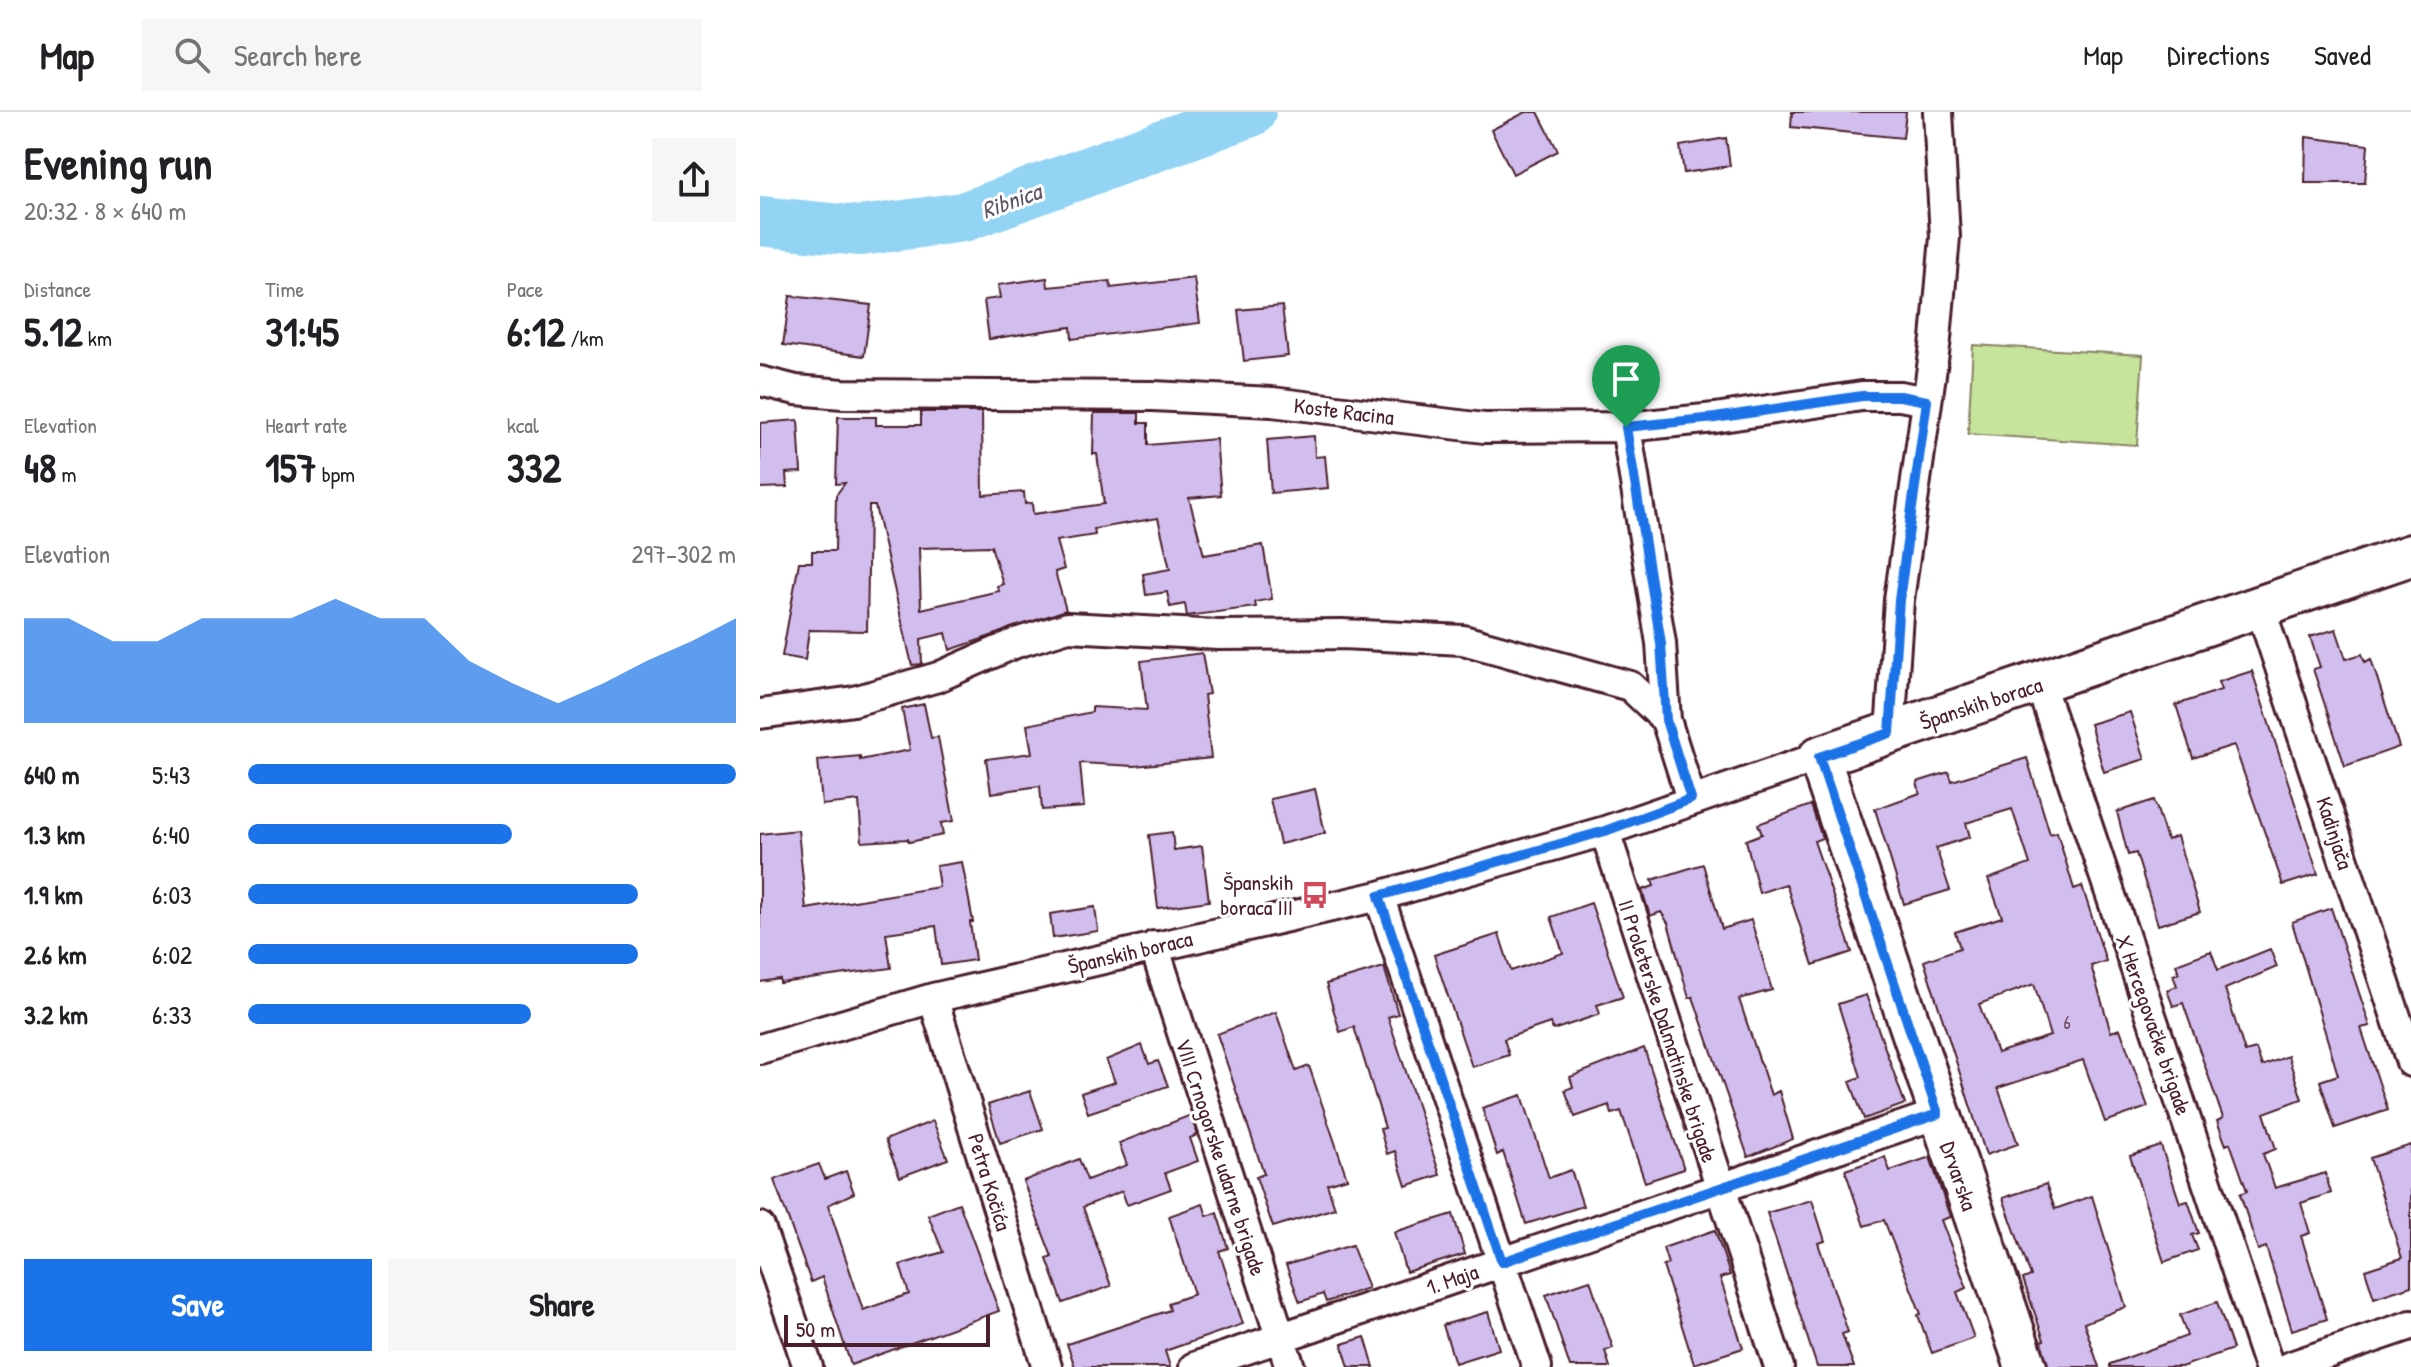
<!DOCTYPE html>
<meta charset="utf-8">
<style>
body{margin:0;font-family:"Patrick Hand",sans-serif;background:#f6f6f6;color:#202124;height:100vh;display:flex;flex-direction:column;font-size:30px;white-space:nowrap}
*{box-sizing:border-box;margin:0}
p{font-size:26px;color:#757577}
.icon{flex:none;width:44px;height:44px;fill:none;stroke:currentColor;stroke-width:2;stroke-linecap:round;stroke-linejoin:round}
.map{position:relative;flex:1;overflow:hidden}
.side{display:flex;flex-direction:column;background:#fff;width:760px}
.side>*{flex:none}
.scale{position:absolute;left:24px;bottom:20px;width:206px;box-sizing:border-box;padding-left:8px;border:4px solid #4a1f2b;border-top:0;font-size:22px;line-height:28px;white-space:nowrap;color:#4a1f2b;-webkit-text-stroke:6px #fff;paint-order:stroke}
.pin{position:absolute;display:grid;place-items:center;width:68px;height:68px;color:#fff;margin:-82px -34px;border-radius:50% 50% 50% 0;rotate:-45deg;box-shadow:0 0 8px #0007}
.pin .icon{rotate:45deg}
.round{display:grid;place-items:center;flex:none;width:84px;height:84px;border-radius:0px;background:#f6f6f6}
.headline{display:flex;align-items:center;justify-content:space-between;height:136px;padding:0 24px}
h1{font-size:44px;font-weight:800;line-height:60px}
.metrics{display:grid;grid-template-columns:repeat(3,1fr);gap:12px;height:136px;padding:8px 24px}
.metrics div{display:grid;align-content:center}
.metrics b{font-size:40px;font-weight:800}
.metrics small{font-size:22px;font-weight:400}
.metrics p{font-size:22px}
.chart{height:224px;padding:16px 24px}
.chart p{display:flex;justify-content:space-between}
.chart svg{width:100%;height:144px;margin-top:8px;fill:#1a73e8;opacity:.7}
.button{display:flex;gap:16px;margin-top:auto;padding:16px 24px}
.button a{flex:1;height:92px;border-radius:0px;background:#1a73e8;color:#fff;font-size:32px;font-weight:800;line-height:92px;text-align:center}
.button a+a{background:#f6f6f6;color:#202124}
ul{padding:0 24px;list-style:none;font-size:26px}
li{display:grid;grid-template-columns:128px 96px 1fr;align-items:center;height:60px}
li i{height:20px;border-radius:10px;background:#1a73e8}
header{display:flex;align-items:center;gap:48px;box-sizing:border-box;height:112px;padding:0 40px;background:#fff;border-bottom:2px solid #e0e0e0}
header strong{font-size:38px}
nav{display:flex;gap:44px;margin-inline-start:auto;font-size:28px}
.search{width:560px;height:72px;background:#f6f6f6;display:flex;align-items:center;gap:20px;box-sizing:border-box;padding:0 28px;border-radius:0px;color:#757577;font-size:30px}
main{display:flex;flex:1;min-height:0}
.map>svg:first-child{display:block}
.green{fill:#c6e49b;stroke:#888263;stroke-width:2}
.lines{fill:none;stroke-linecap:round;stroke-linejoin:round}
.river{stroke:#93d4f4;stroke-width:50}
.building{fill:#d2beee;stroke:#4a1f2b;stroke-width:2;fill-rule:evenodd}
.minor-casing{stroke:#4a1f2b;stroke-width:34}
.secondary-casing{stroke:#4a1f2b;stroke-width:46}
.minor{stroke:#fff;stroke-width:28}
.secondary{stroke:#fff;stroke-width:40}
.route-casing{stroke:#fff;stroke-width:16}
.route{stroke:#1a73e8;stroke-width:10}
.labels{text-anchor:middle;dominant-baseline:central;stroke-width:6;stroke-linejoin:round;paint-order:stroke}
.number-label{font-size:18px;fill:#6c475c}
.street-label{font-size:22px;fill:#4a1f2b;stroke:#fff}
.poi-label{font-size:22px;fill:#4a1f2b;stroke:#fff;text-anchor:end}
.water-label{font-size:24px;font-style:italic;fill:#605567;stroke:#fff}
</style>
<header>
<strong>Map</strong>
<div class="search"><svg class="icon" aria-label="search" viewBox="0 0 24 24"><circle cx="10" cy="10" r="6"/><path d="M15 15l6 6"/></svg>Search here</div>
<nav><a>Map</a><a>Directions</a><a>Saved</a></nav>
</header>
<main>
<section class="side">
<div class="headline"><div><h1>Evening run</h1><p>20:32 · 8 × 640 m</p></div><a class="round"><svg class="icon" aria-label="share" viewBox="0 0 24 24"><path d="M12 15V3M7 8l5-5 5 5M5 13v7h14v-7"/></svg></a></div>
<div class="metrics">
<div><p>Distance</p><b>5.12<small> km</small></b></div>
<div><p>Time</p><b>31:45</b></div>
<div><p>Pace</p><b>6:12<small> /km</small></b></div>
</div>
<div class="metrics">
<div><p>Elevation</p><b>48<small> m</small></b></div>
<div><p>Heart rate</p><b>157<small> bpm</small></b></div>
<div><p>kcal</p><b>332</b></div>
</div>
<div class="chart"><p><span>Elevation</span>297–302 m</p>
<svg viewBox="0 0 160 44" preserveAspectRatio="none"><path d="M0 44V12L10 12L20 19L30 19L40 12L50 12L60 12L70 6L80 12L90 12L100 25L110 32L120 38L130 32L140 25L150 19L160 12V44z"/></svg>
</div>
<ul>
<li><b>640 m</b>5:43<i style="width:100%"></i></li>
<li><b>1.3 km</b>6:40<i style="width:54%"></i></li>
<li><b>1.9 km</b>6:03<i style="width:80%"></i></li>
<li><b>2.6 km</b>6:02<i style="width:80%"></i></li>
<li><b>3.2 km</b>6:33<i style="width:58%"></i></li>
</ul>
<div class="button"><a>Save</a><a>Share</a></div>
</section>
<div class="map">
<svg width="1651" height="1255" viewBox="0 0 1651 1255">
<rect width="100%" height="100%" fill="#fff"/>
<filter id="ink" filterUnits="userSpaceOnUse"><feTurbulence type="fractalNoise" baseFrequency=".0125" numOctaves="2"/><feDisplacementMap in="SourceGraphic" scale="16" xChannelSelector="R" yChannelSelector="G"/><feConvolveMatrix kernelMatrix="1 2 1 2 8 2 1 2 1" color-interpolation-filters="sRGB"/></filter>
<g filter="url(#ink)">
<path class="green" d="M1213,233l170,10 -6,90 -169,-11z"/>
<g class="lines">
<path class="river" d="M0,109l100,10 103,-14 288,-105"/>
</g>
<path class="building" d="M766,0h12l20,39 -45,23 -22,-44z
M1032,0h114l-3,26 -112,-11z
M1546,25l62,8 -3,38h-60z
M966,26l4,28 -46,7 -4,-27z
M287,166l1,9 62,-6 1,7 83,-10 6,45 -128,16 -1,-12 -82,12 -5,-39 16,-2 -2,-13z
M30,184l81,9 -7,51 -81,-11z
M522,194l6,50 -44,5 -6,-51z
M161,300h61l1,83 41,-3 1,12 7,-1 1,11 71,-10 -7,-50h-4l1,-41h45v10h9v22l68,-6 5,56 -32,3 15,57 59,-10 9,54 -17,3 1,5 -69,9 -2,-12 -15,3 -3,-15 -21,3 -3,-21 27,-5 -12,-51 -64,11 1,6 -39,6 8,28 -9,3 11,38 -116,40 -4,-17 -25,6 1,25 -10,1 -37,-159h-6l-2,125 -58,-1 -4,30 -23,-4 17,-94h13v-11h23l1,-56 9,-12 -9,1 2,-67h38v8h45zM231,434l12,38 -6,2 2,5 -78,18 -2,-61z
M38,308l3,52 -15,1 1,14 -27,1v-65z
M554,324l1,21 10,-1 3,32 -57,5 -4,-53z
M1576,517l10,30 16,-5 3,8 6,-3 28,88 -54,19 -32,-97 7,-2 -10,-30z
M442,541l7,41 -5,1 7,63 -76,8 -55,-3 4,44 -42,3 -2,-24 -49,7 -5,-34 46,-6 -5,-28 65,-13v-5l55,3 -6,-49z
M1492,559l66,203 -35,11 -49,-140 -41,13 -17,-53 45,-15 -3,-8z
M164,592l7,34 7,-1 16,84 -13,2 2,12 -34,7 -1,-3 -46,3 -3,-41 -37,4 -4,-45 42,-4v4l50,-10 -8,-41z
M1370,600l15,47 -41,13 -14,-48z
M1267,646l23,76 7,-2 17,57 8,-3 24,75 -15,5 20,66 9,-3 28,78 -43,15 -22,-62 -85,28 20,56 -32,11 -62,-194 36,-13 -5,-16 47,-15 -14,-38 42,-15 -18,-55 -46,14 4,14 -34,11 14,42 -46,14 -29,-95 45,-16 -3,-11 32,-10 3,9zM1274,872l16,52 -53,17 -18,-49z
M555,677l10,44 -45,11 -10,-45z
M1394,688l13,40 10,-4 23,76 -42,13 -22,-72 -8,2 -11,-43z
M1051,693l11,33 -8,3 38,111 -39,13 -27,-81 -27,9 -13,-53 16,-6 -4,-10z
M38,718l8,79 133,-22 -3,-21 26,-4 11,60h-3l5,38 -34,5 -5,-39 -50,7 5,35 -111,15v-4l-20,3v-148z
M412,720l2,18 28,-4 7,55 -51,7 -9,-73z
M943,752l19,65 29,-9 21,70 -33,9 32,96 8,-4 14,48 -45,18 -55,-160 -4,1 -21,-75 -7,-11 -11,4 -8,-26 12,-4 -2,-6z
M831,791l32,94 -26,8 3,9 -47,16 -3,-7 -46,16 5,16 -37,12 -38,-112 65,-21 12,37 52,-18 -12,-36z
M335,795l3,24 -45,7 -3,-24z
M1571,796l39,118 -9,2 27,82 -53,18 -15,-47 18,-6 -46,-153z
M1510,837l7,18 -52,22 20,63 11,-3 6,17 26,-10 14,43 -38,14 12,36 -13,5 12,34 50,-15 6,20 -30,10 9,30 -9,3 26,83 -35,11 -26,-83 -8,3 -18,-56 7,-3 -17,-48 -4,2 -9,-24 6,-3 -40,-115 -10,3 -6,-16 10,-4 -4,-11 6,-2 -3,-9 35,-13 7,19z
M624,855l14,47 -10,3 52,158 -34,11 -11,-35 -8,3 -7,-25 5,-1 -31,-101 -14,5 -14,-48z
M1106,883l39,109 -41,15 -14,-38 11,-4 -23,-73z
M516,900l20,59 13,-5 38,112 -20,6 8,24 -62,19 -17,-50 8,-3 -47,-140z
M382,933l7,19 9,-3 10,25 -80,27 -7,-20 34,-11 -9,-22z
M884,936l40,121 -39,13 -24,-71 -9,3 -3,-9 -34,12 -10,-27 8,-3 -3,-10z
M270,979l13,38 -43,14 -12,-38z
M762,983l27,83 22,-8 12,36 -57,18 -23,-72 -6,3 -15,-47z
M431,1003l6,20 -7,3 8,23 -33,12 6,16 -44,16 -5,-14 -39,16 28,79 -48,17 -16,-44 5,-2 -29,-76 56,-22 8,21 40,-15 -8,-22z
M173,1009l15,38 -48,18 -15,-37z
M1651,1033v141l-37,12 -9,-28 37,-12 -32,-100z
M1401,1034l19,57 8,-2 11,32 -7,2 6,15 -34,12 -34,-106z
M1125,1045l5,14 40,-14 20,60 -9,3 26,68 -10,4 17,46 -42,15 -14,-38 3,-1 -37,-94 -20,6 -19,-56z
M59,1052l6,15 21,-8 8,22 -26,12 35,105 46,-16 -9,-29 43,-13 -15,-37 31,-12 40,108 -148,54 -29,-88 -11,5 -37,-102z
M1286,1072l9,25 37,-13 34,111 -42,16 15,44h-51l-7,-26 3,-1 -21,-61 8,-3 -28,-78z
M1052,1088l13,41 -7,2 30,89 -6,2 12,33h-37l-50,-154z
M443,1092l4,12 10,-3 11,35 -9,3 24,73 -78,27 5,16h-95l-8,-23 103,-34 -2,-7 26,-9 -25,-78z
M693,1102l12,40 -59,18 -12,-40z
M955,1118l15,45 -10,3 23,70 -49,16 -31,-98 5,-2 -5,-16z
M592,1133l16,43 -42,14 -3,-8 -23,8 -14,-37z
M830,1168l23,68 -8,3 5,16h-40l-24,-72z
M1457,1190l16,47 -52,18h-71v-3l77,-28 -7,-21z
M728,1200l11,37 -44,14 -12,-38z
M605,1225l9,30h-25l-7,-23z"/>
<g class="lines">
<g class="minor-casing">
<path id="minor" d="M0,269l36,9 47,4 310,2 119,6 212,26 142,-1 89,-9 147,-22h38l27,5
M866,315l35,216 5,77
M1499,492l152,458
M1280,572l229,683
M0,602l94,-13 84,-24 78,-34 52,-16 151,8 123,-1 121,6 167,46 36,34 25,79
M1130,621l9,-133 37,-261 9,-102 -7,-125
M845,719l174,536
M619,784l158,471
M394,834l136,421
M173,886l114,369
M0,937l173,-51 446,-102 226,-65 214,-74
M0,1115l48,140
M434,1255l744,-253
M1528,1255l123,-42"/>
</g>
<g class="secondary-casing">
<path id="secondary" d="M1266,1255l-207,-610 592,-202"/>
</g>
<use href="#minor" class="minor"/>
<use href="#secondary" class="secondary"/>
</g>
</g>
<g class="lines" filter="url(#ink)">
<g class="route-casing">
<path id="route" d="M1102,284h38l27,5 -28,199 -9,133 -71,24 119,357 -436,148 -123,-366 226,-65 86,-32 -25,-79 -5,-77 -35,-216 89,-9z"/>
</g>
<use href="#route" class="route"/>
</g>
<defs>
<g id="bus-bare" transform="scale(2.16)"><path d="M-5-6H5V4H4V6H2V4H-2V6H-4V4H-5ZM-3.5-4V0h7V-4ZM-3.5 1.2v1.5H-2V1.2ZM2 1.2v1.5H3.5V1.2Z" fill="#d1495b" stroke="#fff" stroke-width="2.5" paint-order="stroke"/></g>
</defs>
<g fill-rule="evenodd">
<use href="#bus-bare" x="555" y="783"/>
</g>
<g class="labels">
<g class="number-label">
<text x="1307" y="910">6</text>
</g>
<g class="street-label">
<text transform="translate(584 299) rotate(7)">Koste Racina</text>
<text transform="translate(1221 591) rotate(-18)">Španskih boraca</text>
<text transform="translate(1575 721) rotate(72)">Kadinjača</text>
<text transform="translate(370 840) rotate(-13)">Španskih boraca</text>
<text transform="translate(1394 913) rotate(71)">X Hercegovačke brigade</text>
<text transform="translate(908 919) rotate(72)">II Proleterske Dalmatinske brigade</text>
<text transform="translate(461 1045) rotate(72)">VIII Crnogorske udarne brigade</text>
<text transform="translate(1199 1064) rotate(71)">Drvarska</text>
<text transform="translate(230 1070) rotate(73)">Petra Kočića</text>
<text transform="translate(692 1167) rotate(-19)">1. Maja</text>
</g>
<g class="poi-label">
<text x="533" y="770">Španskih<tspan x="533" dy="25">boraca III</tspan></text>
</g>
<g class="water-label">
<text transform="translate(251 88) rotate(-20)">Ribnica</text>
</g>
</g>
</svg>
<div class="scale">50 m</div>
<div class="pin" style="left:866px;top:315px;background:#1e9e55"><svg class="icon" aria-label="arrive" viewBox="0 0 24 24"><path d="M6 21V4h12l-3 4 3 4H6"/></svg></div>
</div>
</main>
